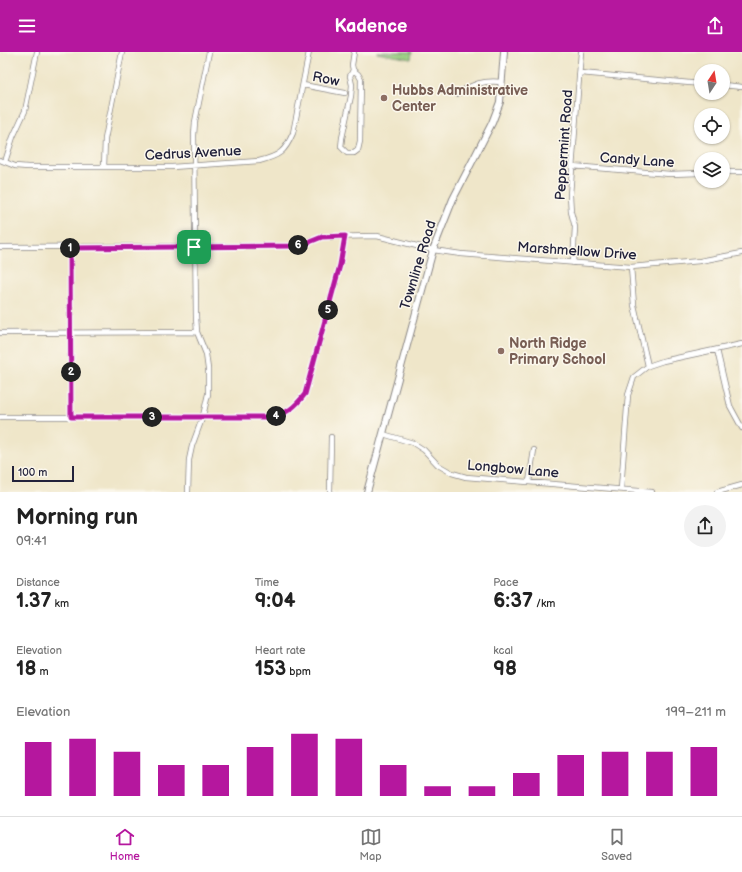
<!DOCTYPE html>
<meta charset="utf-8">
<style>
body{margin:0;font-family:"Balsamiq Sans",sans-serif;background:#f2f2f2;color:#222;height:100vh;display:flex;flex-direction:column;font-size:15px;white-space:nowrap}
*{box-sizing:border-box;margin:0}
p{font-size:13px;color:#767676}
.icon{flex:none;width:22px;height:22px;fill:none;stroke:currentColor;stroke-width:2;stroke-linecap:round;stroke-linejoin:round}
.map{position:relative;height:440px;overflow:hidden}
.drawer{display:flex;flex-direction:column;background:#fff;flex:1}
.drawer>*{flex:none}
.needle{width:26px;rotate:12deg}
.buttons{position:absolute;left:694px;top:12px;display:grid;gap:8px}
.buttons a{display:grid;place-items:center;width:36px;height:36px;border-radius:50%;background:#fff;box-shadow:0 1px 3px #0004;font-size:20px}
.scale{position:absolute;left:12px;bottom:10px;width:62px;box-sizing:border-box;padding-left:4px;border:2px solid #22223b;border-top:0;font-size:11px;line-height:14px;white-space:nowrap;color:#22223b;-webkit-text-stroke:3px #fbf7ec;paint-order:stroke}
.pin{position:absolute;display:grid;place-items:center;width:34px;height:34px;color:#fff;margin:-17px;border-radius:8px;box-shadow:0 2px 6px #0006}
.km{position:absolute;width:20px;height:20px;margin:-10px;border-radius:50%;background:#222;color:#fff;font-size:11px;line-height:20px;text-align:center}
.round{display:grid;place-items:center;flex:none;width:42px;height:42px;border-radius:21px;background:#f2f2f2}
.summary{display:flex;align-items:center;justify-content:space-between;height:68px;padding:0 16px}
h1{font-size:22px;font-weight:600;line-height:30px}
.metrics{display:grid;grid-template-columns:repeat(3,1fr);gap:6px;height:68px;padding:4px 16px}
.metrics div{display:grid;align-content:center}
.metrics b{font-size:20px;font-weight:600}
.metrics small{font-size:11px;font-weight:400}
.metrics p{font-size:11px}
.chart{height:112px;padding:8px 16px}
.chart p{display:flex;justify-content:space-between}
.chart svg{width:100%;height:72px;margin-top:4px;stroke:#b5179e;stroke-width:6}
header{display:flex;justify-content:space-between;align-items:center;height:52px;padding:0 16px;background:#b5179e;color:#fff;font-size:18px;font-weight:600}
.menu{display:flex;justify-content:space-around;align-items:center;height:56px;border-top:1px solid #e0e0e0;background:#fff;font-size:11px;color:#767676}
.menu a{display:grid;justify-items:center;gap:2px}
.menu .current{color:#b5179e}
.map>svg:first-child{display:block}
.green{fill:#95cb7d;stroke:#5c765c}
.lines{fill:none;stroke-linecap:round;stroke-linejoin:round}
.street-casing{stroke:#888482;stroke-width:6}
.secondary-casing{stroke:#888482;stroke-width:8}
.street{stroke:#fff;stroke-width:4.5}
.secondary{stroke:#fff;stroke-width:6}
.route-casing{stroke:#fff;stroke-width:8}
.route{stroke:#b5179e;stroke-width:5}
.education-dot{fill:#8d6e63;stroke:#fbf7ec;stroke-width:1.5}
.labels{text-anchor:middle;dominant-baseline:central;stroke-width:3;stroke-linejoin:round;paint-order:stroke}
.street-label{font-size:14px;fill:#22223b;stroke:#fbf7ec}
.education-label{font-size:14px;font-weight:bold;fill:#785e54;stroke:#fbf7ec;text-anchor:start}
</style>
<header><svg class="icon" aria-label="menu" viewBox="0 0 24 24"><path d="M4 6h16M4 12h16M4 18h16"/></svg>Kadence<svg class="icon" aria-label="share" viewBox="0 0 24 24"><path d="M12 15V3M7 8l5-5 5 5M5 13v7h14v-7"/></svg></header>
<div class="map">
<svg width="742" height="440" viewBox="0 0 742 440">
<rect width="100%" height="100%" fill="#fbf7ec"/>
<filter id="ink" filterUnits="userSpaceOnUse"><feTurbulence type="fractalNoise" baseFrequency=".025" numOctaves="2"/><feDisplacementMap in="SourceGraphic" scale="8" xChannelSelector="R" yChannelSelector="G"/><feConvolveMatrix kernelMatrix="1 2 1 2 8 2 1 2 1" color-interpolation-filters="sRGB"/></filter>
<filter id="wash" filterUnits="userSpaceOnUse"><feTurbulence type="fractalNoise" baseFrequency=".012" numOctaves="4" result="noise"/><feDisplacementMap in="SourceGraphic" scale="16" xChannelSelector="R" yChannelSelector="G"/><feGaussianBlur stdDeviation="0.9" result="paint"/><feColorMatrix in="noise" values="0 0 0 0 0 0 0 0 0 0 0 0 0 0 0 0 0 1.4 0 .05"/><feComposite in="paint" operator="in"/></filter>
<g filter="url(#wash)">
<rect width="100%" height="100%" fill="#efe6c9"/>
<path class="green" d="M377,0h35l-1,7 -34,-6z"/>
</g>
<g filter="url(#ink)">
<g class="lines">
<g class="street-casing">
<path id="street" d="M353,18l5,4 3,5 -1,62 -2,9 -4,3h-7l-6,-6 1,-9 9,-42 1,-11 -2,-9 3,-6 -1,-5 2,-13
M581,21l120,11
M303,33l42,8
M723,33l19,2
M457,42c16,-10 26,-14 45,-12
M0,108l15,6 13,1h144l87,-6c20,-5 26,-9 34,-28l16,-81
M5,110l8,-25 12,-26 12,-59
M572,114l98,8 31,-1
M104,115l1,-28 17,-87
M723,120h19
M0,195l292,-1 10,-1 20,-8 55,-1 56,14 28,4 170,13 69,-6 42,-8
M70,195l1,170
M573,211l2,-36 -4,-15 -1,-17 11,-143
M631,215l3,38 14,61
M0,281l197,-1
M717,298l13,56 12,22
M0,365h271c16,-3 24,-10 34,-23l35,-129 5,-29
M383,382l30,9 11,7 14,15 14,8 14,4 186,15
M529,430l5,-32
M621,437l7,-94 6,-18 14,-11 15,-5 79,-17
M188,440l1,-32 3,-14 11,-30 5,-22v-25l-2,-15 -9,-22 -1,-15 -2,-182 1,-13 14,-70
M330,440l1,-55
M717,440l25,-7"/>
</g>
<g class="secondary-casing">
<path id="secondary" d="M367,440l66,-242 20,-51 39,-76 8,-21 4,-50"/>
</g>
<use href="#street" class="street"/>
<use href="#secondary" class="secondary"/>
</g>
</g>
<g class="lines" filter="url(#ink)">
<g class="route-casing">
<path id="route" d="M345,184l-5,29 -35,129c-10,13 -18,20 -34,23h-200l-1,-169 222,-2 10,-1 20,-8z"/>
</g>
<use href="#route" class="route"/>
</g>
<g class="education-dot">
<circle cx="384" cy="46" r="4"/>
<circle cx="501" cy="299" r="4"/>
</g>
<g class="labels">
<g class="street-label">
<text transform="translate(326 27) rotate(11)">Row</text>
<text transform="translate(564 93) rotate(-86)">Peppermint Road</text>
<text transform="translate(193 101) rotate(-3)">Cedrus Avenue</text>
<text transform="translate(637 108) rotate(4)">Candy Lane</text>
<text transform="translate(577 199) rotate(4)">Marshmellow Drive</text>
<text transform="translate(418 213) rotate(-73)">Townline Road</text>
<text transform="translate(513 417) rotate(5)">Longbow Lane</text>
</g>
<g class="education-label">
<text x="392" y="38">Hubbs Administrative<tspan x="392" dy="16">Center</tspan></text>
<text x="509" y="291">North Ridge<tspan x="509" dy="16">Primary School</tspan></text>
</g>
</g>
</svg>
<div class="buttons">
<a><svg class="needle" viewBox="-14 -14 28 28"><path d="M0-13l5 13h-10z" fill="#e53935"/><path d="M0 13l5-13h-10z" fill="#767676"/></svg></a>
<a><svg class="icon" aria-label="locate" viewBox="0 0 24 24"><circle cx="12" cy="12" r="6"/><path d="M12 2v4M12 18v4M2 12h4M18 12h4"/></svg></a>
<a><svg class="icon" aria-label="layers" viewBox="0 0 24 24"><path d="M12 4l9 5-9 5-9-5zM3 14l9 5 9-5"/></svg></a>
</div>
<div class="scale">100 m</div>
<div class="pin" style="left:194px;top:195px;background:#1e9e55"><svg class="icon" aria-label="arrive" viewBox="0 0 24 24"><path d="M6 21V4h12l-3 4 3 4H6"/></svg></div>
<b class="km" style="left:70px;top:196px">1</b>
<b class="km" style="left:71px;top:320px">2</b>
<b class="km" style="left:152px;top:365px">3</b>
<b class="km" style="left:276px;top:364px">4</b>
<b class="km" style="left:328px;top:258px">5</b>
<b class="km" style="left:298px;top:193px">6</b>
</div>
<section class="drawer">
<div class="summary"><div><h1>Morning run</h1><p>09:41</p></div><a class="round"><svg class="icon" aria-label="share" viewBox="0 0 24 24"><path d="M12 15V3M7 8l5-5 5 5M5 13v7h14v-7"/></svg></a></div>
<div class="metrics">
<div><p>Distance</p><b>1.37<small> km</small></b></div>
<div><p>Time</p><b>9:04</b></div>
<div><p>Pace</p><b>6:37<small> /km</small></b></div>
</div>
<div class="metrics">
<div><p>Elevation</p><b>18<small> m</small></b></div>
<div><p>Heart rate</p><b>153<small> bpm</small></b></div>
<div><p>kcal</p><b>98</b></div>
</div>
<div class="chart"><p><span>Elevation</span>199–211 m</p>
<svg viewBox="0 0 160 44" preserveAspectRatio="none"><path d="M5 44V11M15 44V9M25 44V17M35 44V25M45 44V25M55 44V14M65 44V6M75 44V9M85 44V25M95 44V38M105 44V38M115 44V30M125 44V19M135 44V17M145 44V17M155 44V14"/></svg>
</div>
</section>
<nav class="menu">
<a class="current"><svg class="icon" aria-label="home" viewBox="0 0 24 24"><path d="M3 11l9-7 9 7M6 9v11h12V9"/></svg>Home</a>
<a><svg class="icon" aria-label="map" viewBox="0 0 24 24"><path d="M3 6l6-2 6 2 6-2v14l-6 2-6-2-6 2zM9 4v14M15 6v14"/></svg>Map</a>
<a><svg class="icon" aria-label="saved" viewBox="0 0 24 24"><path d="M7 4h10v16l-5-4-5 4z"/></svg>Saved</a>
</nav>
